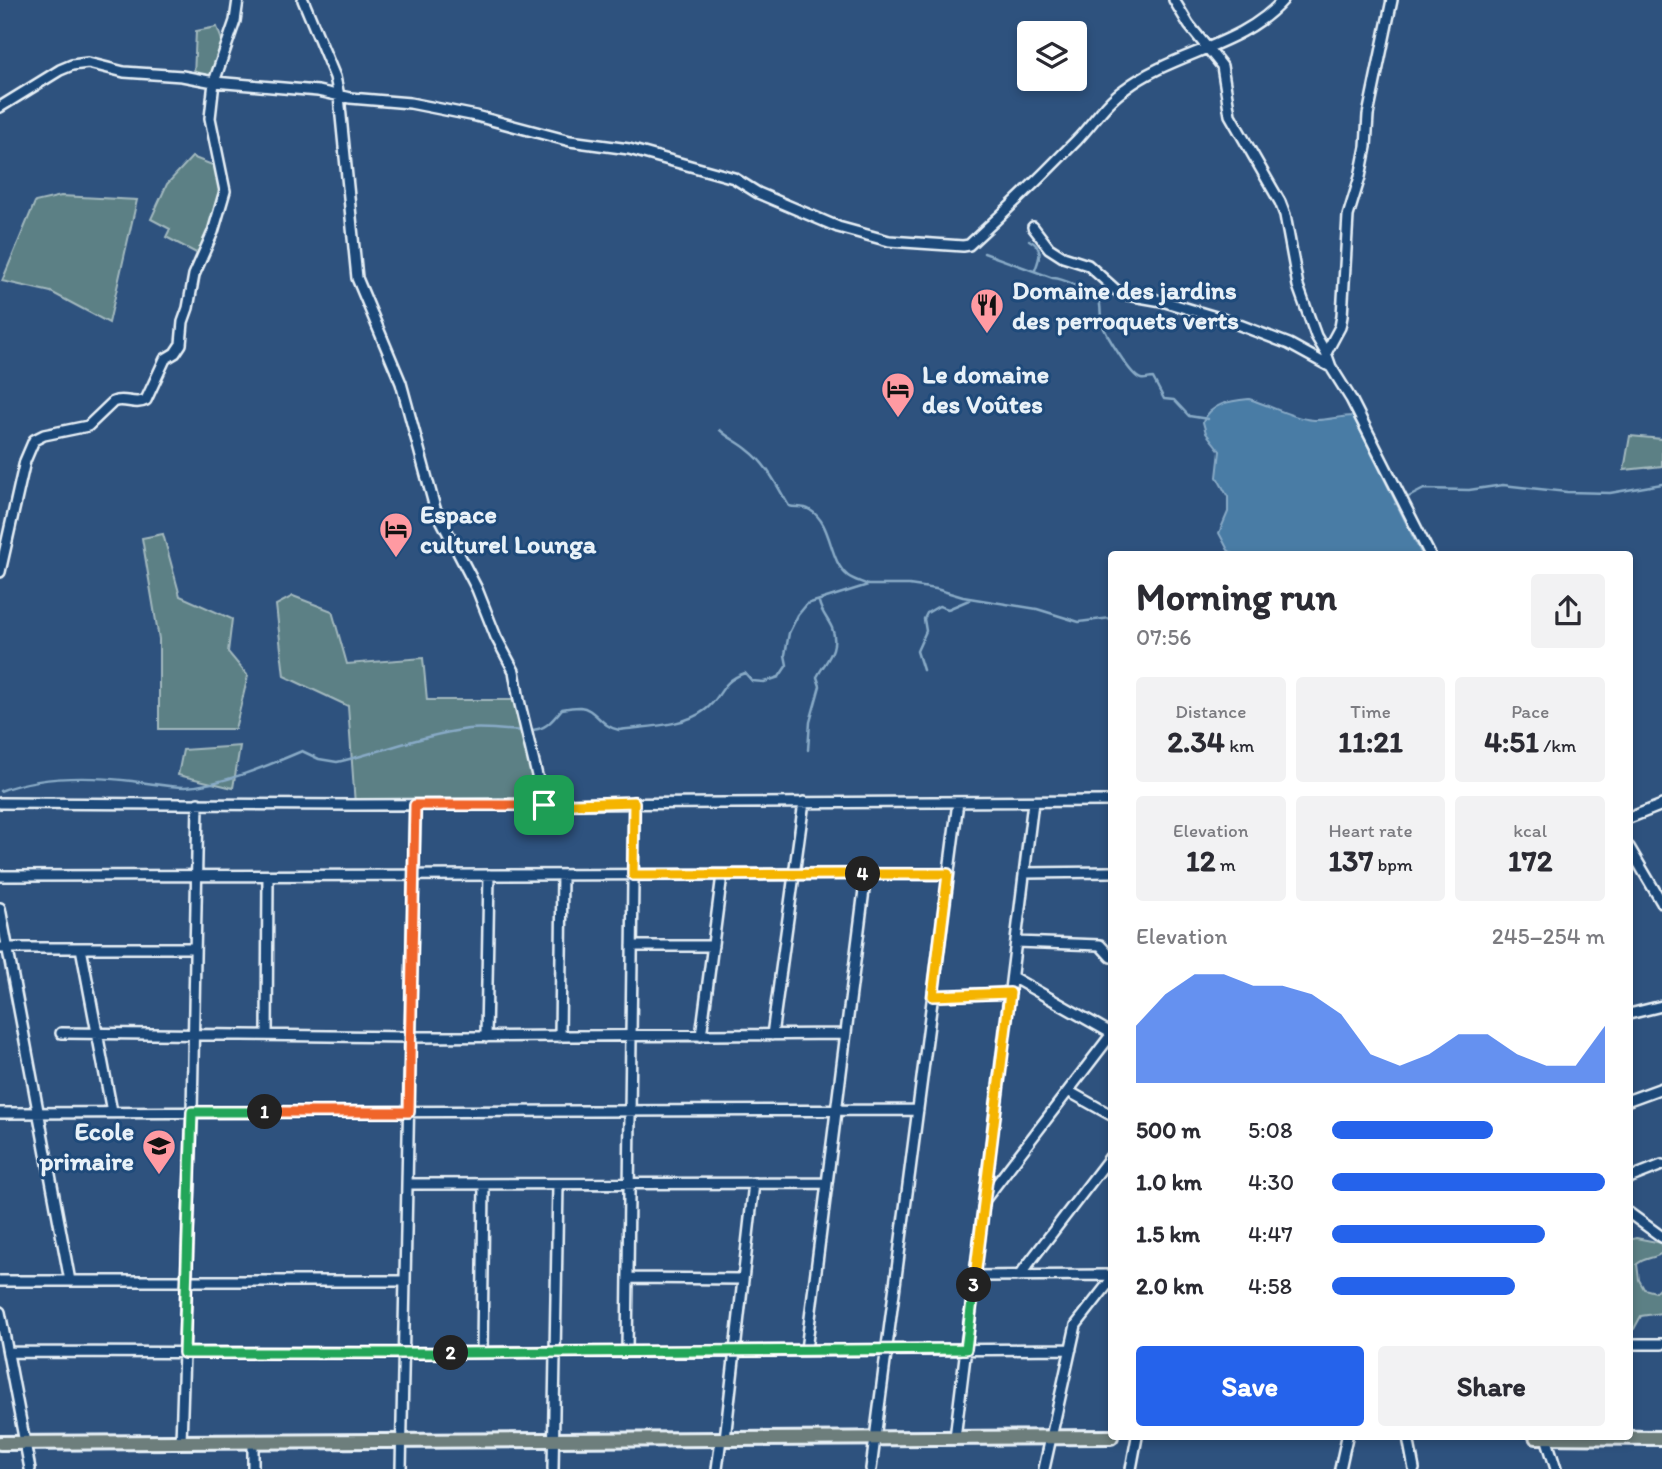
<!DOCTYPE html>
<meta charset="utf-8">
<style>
body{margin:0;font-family:Itim,sans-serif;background:#f2f2f3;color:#2b2b33;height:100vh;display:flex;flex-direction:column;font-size:26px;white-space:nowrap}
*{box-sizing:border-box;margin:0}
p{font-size:23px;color:#7c7c81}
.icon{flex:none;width:38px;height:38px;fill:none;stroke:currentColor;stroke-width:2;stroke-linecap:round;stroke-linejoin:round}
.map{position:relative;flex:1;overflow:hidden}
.side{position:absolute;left:1108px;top:551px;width:525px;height:889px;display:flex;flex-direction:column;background:#fff;border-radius:7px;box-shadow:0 4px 10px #0003}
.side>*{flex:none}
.buttons{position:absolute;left:1017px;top:21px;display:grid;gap:14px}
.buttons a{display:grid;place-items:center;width:70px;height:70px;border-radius:7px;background:#fff;box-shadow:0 4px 10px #0003;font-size:35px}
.pin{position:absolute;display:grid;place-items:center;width:60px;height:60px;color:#fff;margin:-30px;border-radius:14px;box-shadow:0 4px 10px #0006}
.km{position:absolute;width:35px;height:35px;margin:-18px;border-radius:50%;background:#222;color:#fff;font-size:19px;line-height:35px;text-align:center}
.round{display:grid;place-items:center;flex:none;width:74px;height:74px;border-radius:7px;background:#f2f2f3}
.headline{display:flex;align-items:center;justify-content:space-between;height:119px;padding:0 28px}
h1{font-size:38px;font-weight:700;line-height:52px}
.stats{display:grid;grid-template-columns:repeat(3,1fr);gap:10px;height:119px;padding:7px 28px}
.stats div{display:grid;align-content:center;border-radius:7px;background:#f2f2f3;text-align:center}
.stats b{font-size:30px;font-weight:700}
.stats small{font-size:19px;font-weight:400}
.stats p{font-size:19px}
.chart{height:196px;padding:14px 28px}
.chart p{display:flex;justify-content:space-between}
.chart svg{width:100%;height:126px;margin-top:7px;fill:#2563eb;opacity:.7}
.action{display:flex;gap:14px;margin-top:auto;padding:14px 28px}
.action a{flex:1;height:80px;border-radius:7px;background:#2563eb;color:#fff;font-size:28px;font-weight:700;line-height:80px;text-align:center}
.action a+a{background:#f2f2f3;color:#2b2b33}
ul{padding:0 28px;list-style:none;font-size:23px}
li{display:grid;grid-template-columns:112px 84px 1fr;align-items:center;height:52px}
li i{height:18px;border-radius:9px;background:#2563eb}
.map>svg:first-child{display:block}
.green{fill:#5b8085;stroke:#a2b8be;stroke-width:2}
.water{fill:#487ba5;stroke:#88aac6;stroke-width:2}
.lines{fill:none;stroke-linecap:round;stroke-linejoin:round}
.stream{stroke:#88aac6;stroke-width:2.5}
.minor-casing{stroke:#e8f1f8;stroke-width:14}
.highway-casing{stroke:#e8f1f8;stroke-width:18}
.minor{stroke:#1f4a7a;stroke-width:9}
.highway{stroke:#6d7e7c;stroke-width:12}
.split-1-casing{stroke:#fff;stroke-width:14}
.split-2-casing{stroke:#fff;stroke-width:14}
.split-3-casing{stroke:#fff;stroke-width:14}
.split-4-casing{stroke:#fff;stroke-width:14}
.split-5-casing{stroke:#fff;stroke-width:14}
.split-1{stroke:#f0652b;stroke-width:9}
.split-2{stroke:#22a559;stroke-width:9}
.split-3{stroke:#22a559;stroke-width:9}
.split-4{stroke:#f5b400;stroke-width:9}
.split-5{stroke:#f5b400;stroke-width:9}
.labels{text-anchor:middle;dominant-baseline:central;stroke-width:6;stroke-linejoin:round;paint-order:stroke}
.poi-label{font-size:26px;font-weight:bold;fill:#e8f1f8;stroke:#1f4a7a;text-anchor:start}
</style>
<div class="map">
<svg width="1662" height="1469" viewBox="0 0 1662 1469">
<rect width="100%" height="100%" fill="#2e527e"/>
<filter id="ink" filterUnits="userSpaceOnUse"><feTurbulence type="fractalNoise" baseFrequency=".0143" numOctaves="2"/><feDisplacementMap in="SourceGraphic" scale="14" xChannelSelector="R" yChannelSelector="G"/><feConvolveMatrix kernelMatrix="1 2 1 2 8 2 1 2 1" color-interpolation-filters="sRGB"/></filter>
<g filter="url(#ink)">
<path class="green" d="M217,27l6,16 -12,35 -17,-2 2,-45z
M192,157l28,11 5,23 -23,65 -36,-19 4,-8 -19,-10 16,-35z
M61,196l76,4 -28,123 -58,-31 -49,-11 33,-79z
M1630,436l32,3v27l-38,4z
M163,534l17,62 52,23 -4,33 20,24 -13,53h-76v-90l-17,-101z
M293,596l39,15 15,53 76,-6 4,42h92l25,105h-189l-7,-99 -64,-30 -8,-71z
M240,746l-7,42 -55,-13 5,-25z
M1636,1238l26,5v10c-8,6 -17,4 -25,11l2,16 5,9 11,3 7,-7v28l-21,3 -7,13 -5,2v-91z"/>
<path class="water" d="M1249,399c20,6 45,20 65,21 12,1 26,-4 39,-4l69,139h-187l-7,-5 -9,-17 9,-21v-15l-11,-20 3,-26 -14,-18 -3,-11c8,-19 27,-21 46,-23z"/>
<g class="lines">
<path class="stream" d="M1029,240c15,8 11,17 6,30
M984,253l69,25c16,1 25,12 41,13 9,10 5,21 8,33 4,10 29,53 39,55 4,1 8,-1 12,-1l11,21 10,1 15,16 19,3
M720,430c8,8 19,12 28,20 19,14 29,36 41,56 7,2 15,0 21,4 23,14 18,50 38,66 5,4 14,6 20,9
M1395,504l29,-15 45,1 34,-5 64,7 43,1 52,-9
M923,670l-6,-19 9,-20 -2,-12 3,-6 12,-7 9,3 21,-9
M808,750l2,-28 10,-36 -3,-9c9,-17 23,-28 15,-49 -4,-9 -11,-16 -13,-26
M0,791c41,-16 89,-15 132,-10 17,2 35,6 53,6 37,-2 82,-21 117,-36l17,8 18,3c44,-10 86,-27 131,-33 23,-3 46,5 70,0 10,-2 17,-12 24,-20 5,-1 12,-2 18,-2 15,1 21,20 39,23 27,-4 64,-3 86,-20 18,-13 14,-28 40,-37l7,8 12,1 15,-5 8,-12 -2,-10 4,-22 9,-18 9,-11 61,-19h41l27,4 27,8 74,12 42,13 32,-4"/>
<g class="minor-casing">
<path id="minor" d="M303,0l32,77 4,19 18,182 44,105 34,125 42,81 19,48 18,34 5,29 25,105
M1174,0l15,25 33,41 8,49 50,87 5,13 13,71 18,50 10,17 5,14 20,32 79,156
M0,107l60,-37 12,-5 16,-2 36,9 58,4 32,6 104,9 32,7 60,5 66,13 94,25 59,8 105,29 24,15 80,34 51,14 74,5 6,-1c37,-34 73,-69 108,-105 16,-17 29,-38 48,-51 48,-37 117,-42 158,-89
M1033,227l16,21 14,9 25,8 28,25 6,4 40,7 67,20 60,23 42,23
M1326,353l14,-26 2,-11 6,-100 12,-39 6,-30 2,-32 24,-115
M0,572l25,-111 9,-21 10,-5 44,-9 25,-24c11,-5 22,4 33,-2l19,-41 10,-6 6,-9 2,-22 5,-14 6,-33 19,-43 12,-41 -15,-73 4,-36 21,-61 3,-21
M0,803l355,2 756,-4
M1629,818l33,-13
M1629,847l33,56
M1024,873l87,-1
M0,876l948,-2
M0,908l70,373
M1016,942l84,3 11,12
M632,946h81
M0,948h195
M81,948l31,164
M1012,977l99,56
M933,996l77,-3
M1629,1014l33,-8
M61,1033l349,4 436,-3
M267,1035l1,-159
M772,1035l32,-233
M701,1036l21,-161
M486,1037l3,-162
M560,1037l2,-162
M1068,1091l43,24
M1629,1100l33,-12
M0,1113l918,-3
M1629,1178l33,-13
M407,1184l420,-1
M986,1198l125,-163
M1629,1213l33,24
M975,1276l136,-1
M1019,1276l92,-120
M628,1278l115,1
M0,1281h405
M0,1312l30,157
M1629,1344h33
M806,1350l60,-476
M627,1351l7,-549
M8,1352l396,1 667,-4
M482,1352l2,-168
M1408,1437l6,32
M1546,1437l10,32
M955,1438l78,-636
M725,1439l29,-256
M181,1442l11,-330 6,-309
M253,1469v-27
M401,1469l14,-664
M553,1469l5,-285
M717,1469l4,-30
M871,1469l87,-667
M1044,1469l32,-144 35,-45
M1131,1469l6,-32
M1340,1469l7,-32"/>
</g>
<g class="highway-casing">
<path id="highway" d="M1536,1437l126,1
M0,1443l1111,-6"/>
</g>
<use href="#minor" class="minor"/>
<use href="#highway" class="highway"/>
</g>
</g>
<g class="lines" filter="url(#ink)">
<g class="split-1-casing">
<path id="split-1" d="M265,1112h144l6,-307h129"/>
</g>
<g class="split-2-casing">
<path id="split-2" d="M265,1112h-73l-8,241h267"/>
</g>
<g class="split-3-casing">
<path id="split-3" d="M451,1353l515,-4 8,-64"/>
</g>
<g class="split-4-casing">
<path id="split-4" d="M863,874h85l-15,122 77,-3 -36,292"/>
</g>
<g class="split-5-casing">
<path id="split-5" d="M544,805l90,-3 -1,73 230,-1"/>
</g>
<use href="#split-1" class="split-1"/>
<use href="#split-2" class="split-2"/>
<use href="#split-3" class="split-3"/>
<use href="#split-4" class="split-4"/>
<use href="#split-5" class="split-5"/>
</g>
<defs>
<g id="restaurant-pin" transform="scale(1.75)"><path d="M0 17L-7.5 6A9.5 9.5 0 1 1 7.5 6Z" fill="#ff9aa2" stroke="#1f4a7a"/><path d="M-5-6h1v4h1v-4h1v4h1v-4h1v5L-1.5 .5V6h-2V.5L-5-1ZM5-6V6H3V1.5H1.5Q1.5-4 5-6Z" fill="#111"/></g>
<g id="hotel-pin" transform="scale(1.75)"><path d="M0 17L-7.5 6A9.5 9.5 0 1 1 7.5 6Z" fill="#ff9aa2" stroke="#1f4a7a"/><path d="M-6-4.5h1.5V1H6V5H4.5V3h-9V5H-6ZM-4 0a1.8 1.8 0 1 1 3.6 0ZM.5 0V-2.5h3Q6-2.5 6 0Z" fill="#111"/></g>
<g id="school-pin" transform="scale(1.75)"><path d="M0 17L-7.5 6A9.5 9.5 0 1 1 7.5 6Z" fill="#ff9aa2" stroke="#1f4a7a"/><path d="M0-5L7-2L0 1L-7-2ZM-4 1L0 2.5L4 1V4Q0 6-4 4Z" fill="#111"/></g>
</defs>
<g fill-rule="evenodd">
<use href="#restaurant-pin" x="987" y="305"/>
<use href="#hotel-pin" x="898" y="389"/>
<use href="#hotel-pin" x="396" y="529"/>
<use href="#school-pin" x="159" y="1146"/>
</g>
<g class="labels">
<g class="poi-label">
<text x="1012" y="290">Domaine des jardins<tspan x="1012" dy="30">des perroquets verts</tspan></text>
<text x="922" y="374">Le domaine<tspan x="922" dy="30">des Voûtes</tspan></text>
<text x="420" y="514">Espace<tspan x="420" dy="30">culturel Lounga</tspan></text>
<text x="134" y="1131" text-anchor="end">Ecole<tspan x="134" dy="30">primaire</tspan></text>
</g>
</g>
</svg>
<div class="buttons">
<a><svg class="icon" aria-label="layers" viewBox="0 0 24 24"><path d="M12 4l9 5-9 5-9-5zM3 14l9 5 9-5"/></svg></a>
</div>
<div class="pin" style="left:544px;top:805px;background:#1e9e55"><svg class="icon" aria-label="arrive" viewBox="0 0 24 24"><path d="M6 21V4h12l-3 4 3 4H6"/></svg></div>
<b class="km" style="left:265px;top:1112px">1</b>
<b class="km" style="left:451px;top:1353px">2</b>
<b class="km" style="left:974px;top:1285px">3</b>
<b class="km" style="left:863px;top:874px">4</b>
<section class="side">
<div class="headline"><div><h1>Morning run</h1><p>07:56</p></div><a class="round"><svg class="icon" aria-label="share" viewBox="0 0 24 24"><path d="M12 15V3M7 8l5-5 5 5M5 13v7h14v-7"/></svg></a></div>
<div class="stats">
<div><p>Distance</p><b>2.34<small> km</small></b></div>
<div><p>Time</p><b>11:21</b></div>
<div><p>Pace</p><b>4:51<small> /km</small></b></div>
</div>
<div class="stats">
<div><p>Elevation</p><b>12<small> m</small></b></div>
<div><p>Heart rate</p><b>137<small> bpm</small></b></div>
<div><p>kcal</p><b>172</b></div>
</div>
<div class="chart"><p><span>Elevation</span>245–254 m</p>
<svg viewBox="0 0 160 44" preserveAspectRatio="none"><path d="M0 44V24L10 13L20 6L30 6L40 10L50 10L60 13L70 20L80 34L90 38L100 34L110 27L120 27L130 34L140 38L150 38L160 24V44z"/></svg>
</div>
<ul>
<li><b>500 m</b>5:08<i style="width:59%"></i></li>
<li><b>1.0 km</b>4:30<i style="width:100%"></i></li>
<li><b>1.5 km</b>4:47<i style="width:78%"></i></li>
<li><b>2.0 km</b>4:58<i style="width:67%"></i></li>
</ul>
<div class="action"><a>Save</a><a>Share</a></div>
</section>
</div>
